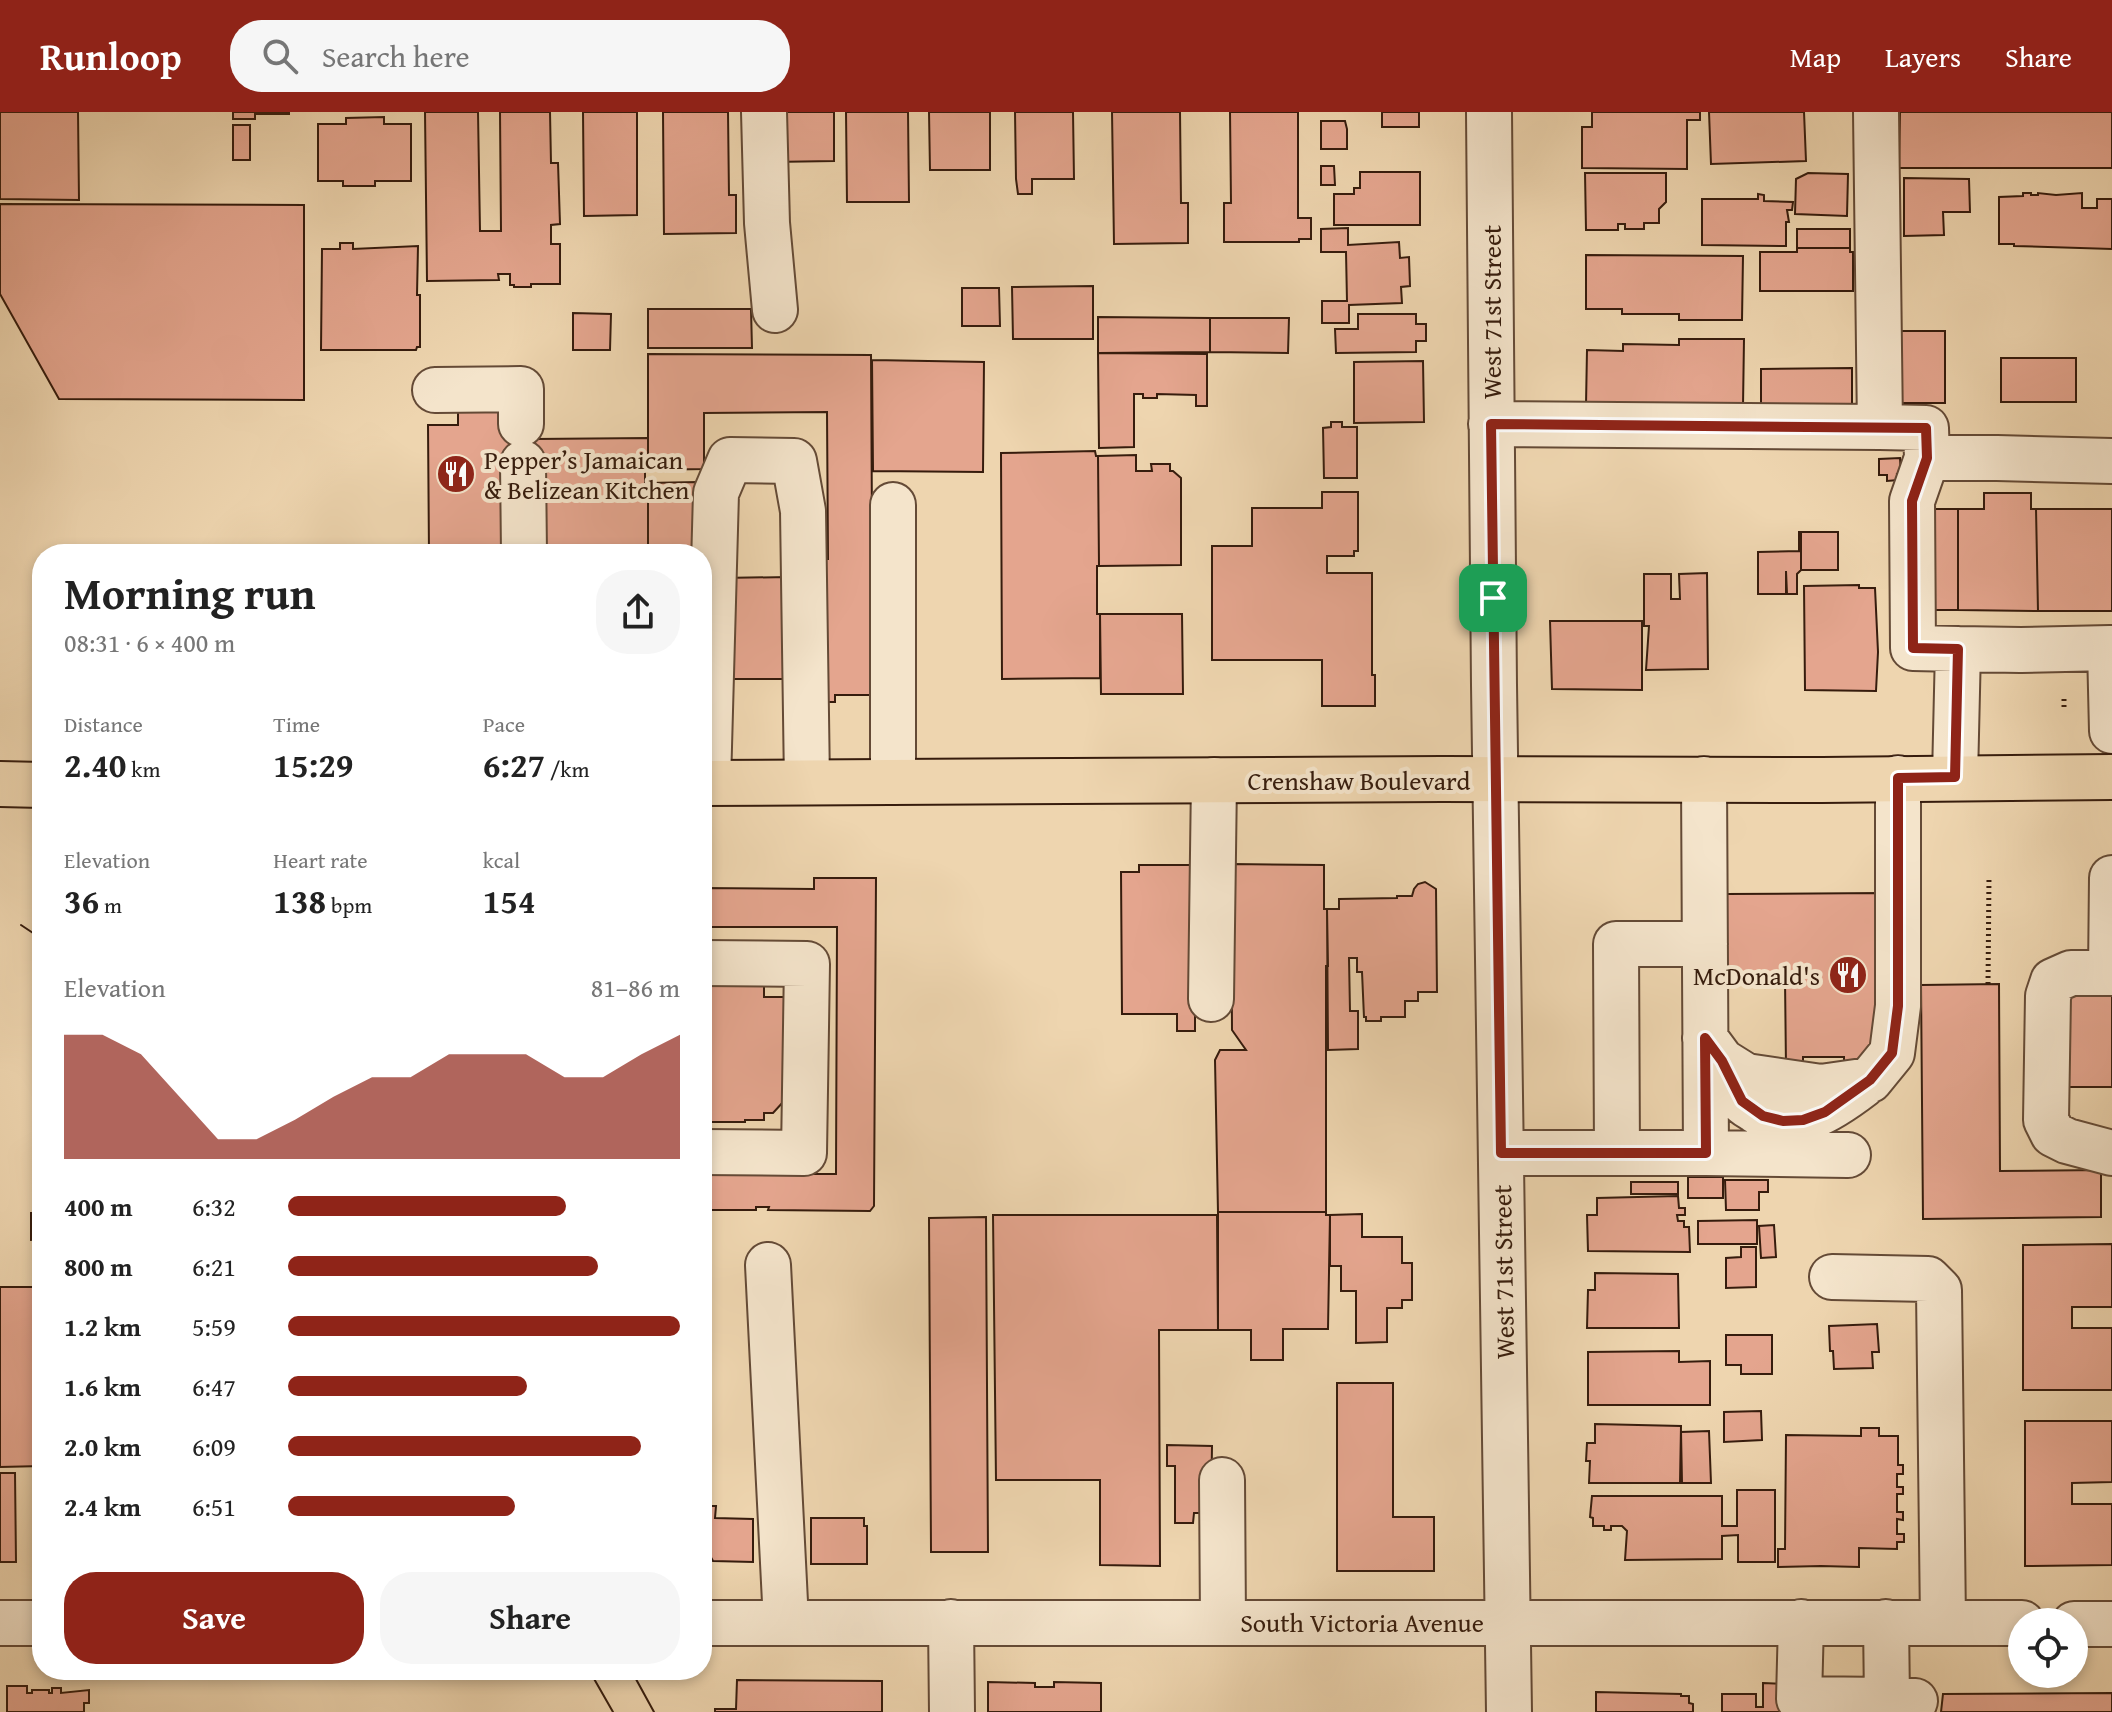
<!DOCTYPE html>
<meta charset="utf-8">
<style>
body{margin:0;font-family:"Gentium Book Plus",serif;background:#f6f6f6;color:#222;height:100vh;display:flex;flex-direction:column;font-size:30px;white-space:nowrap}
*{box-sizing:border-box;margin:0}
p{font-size:26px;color:#767676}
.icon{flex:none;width:44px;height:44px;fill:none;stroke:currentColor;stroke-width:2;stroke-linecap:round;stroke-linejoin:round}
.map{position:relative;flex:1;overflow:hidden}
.side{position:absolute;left:32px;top:432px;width:680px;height:1136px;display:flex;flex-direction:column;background:#fff;border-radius:32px;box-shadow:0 4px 12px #0003}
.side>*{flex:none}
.controls{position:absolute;left:2008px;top:1496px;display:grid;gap:16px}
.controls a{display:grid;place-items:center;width:80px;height:80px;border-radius:50%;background:#fff;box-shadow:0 4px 12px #0003;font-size:40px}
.pin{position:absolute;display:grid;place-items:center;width:68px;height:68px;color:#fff;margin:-34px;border-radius:16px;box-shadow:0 4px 12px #0006}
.round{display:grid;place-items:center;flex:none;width:84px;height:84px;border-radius:32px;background:#f6f6f6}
.head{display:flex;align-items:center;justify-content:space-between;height:136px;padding:0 32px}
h1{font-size:44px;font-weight:800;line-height:60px}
.figures{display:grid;grid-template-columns:repeat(3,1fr);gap:12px;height:136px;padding:8px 32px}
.figures div{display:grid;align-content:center}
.figures b{font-size:34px;font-weight:800}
.figures small{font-size:22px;font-weight:400}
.figures p{font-size:22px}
.chart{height:224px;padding:16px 32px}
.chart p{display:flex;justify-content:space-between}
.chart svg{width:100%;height:144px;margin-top:8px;fill:#8f2418;opacity:.7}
.action{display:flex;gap:16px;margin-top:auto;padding:16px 32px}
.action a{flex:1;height:92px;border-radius:32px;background:#8f2418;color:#fff;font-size:32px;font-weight:800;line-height:92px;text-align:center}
.action a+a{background:#f6f6f6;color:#222}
ul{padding:0 32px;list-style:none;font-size:26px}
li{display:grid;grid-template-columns:128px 96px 1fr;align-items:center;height:60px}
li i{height:20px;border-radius:10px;background:#8f2418}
header{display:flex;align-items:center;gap:48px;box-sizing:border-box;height:112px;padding:0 40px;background:#8f2418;color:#fff}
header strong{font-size:38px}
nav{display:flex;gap:44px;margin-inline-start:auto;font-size:28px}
.search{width:560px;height:72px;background:#f6f6f6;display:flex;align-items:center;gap:20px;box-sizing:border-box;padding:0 28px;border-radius:32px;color:#767676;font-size:30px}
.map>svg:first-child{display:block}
.building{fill:#e4a58e;stroke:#361c0d;stroke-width:2}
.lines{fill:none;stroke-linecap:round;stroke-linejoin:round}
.minor-casing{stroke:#644a36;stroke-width:48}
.major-casing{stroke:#361c0d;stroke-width:48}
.path{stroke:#361c0d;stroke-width:5;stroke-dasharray:2 4;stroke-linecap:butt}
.minor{stroke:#f4e4cb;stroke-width:44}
.major{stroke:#eed5af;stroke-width:44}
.tram{stroke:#361c0d;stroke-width:2}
.route-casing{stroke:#fff;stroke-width:16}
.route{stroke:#8f2418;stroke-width:10}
.labels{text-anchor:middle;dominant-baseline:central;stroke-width:8;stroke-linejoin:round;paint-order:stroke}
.street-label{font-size:26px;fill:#361c0d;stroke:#f4e4cb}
.poi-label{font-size:26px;fill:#361c0d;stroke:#f4e4cb;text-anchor:start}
</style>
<header>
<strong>Runloop</strong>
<div class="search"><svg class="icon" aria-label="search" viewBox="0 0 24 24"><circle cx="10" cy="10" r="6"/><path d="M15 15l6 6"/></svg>Search here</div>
<nav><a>Map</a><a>Layers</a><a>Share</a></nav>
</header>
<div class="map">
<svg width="2112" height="1600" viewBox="0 0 2112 1600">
<rect width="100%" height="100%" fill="#eed5af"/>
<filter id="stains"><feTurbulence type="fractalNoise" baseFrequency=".0025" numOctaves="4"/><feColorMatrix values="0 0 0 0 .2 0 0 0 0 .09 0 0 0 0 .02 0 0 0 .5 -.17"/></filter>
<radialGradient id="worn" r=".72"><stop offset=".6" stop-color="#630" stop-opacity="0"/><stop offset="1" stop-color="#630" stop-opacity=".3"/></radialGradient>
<path class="building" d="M0,0h78l1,88 -79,-1z
M233,0h56v2h-34v5h-22z
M425,0h53l2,119h21l-1,-119h50l1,51h7l2,61 -9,1v19h9v40h-29v3h-17v-2h-4v-11h-12l1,6 -72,1z
M583,0h54v103l-53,1z
M663,0h65l1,83h7v38l-72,1z
M772,0h62v49l-62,1z
M846,0h62l1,90h-62z
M929,0h61v58h-60z
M1015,0h58l1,67h-42v15h-14l-2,-15z
M1112,0h68l1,91h7v40l-74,1z
M1230,0h68v106h13v21h-12v3h-75v-39h7z
M1382,0h37v15h-37z
M1592,0h108v8h-13v49l-105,-1v-41h10z
M1709,0h95l2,49 -95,3z
M1900,0h212v56h-213z
M384,5v7h27v57h-36v5h-32v-5h-25v-57h28v-6z
M1321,9h24l2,8v20h-26z
M233,13h17v35h-17z
M1321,54h13l1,19h-14z
M1360,60h60v53h-86v-31h20v-6h6z
M1585,61h81v29l-7,7v14h-15v6h-19v-5h-7v6h-32z
M1808,61l40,1 -1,42 -52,-2 1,-35z
M1904,66l65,1 1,33h-27l1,23 -40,1z
M2023,81h8v2h7v-2l18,2 26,-2v15h15v-9h15v50l-98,-3v-2h-15v-47l24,-1z
M1758,82l6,1v6l29,1 -1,8h-5l2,12h-3v24l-84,-1v-46h56z
M0,92l304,1v195l-245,-1 -59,-105z
M1348,116v17l51,-3 1,16 9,-1 1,29 -9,1 1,16 -53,2v18h-27v-22h25l-1,-49h-25v-23z
M1797,117h53v19h-53z
M340,131h13v6l65,-3 -1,49h3v52h-3l-1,3h-95l1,-101h18z
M1797,136h53v4h3v39h-93v-39h37z
M1586,143l157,1 -1,64h-63v-6h-57v-5h-36z
M1093,174v53h-80l-1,-52z
M962,176h37l1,38h-38z
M648,197h103l1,39h-104z
M573,201l38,1 -1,36h-37z
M1358,202h58v10h10v17h-10v11l-80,1 -1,-24h23z
M1098,205l112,1v34l-112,1z
M1210,206h79l-1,35 -78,-1z
M1893,219h52v72h-52z
M1679,227h65l-1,67 -157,-1 1,-55 36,1v-7l56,1z
M1098,241l109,1v52h-11v-11l-39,-1v4h-14v-4h-9v53l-35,1z
M648,242l223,1 2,340h-38v7h-23l-1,-143h17l-1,-147 -123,1v56l-56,1z
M2001,246h75v44h-75z
M872,248l112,2 -1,110 -110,-1z
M1423,249l1,61 -70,1v-61z
M1852,256v37h-91v-36z
M513,299l22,28v24l-21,91h-85l-1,-129h30v-13z
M1331,310h11v5h15v51h-33l-1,-50 8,-1z
M648,326v32h-3v13h3v71h-111l-2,-115z
M1095,339l1,5h2l1,110h-2v48h3v64l-98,1 -1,-226z
M1136,343v16h16l-1,-7h19v7h3l8,7v87l-82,1 -1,-110z
M1900,346l1,16h-4l1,6 -11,1v-6h-8v-16z
M697,370l2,72h-51v-71z
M1322,380h36v59h-4v5h-27v17h45v102h3v31h-53v-46h-110v-114h40v-38h70z
M1984,381h47v16h5l2,102 -80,-1v-101h26z
M1915,397h43v101h-43z
M2036,397h76v102h-74z
M1799,420h2v38l-4,4v20h-10l-1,-23v23h-28v-42l41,-1z
M1801,420h37v38h-37z
M1707,461l1,96 -62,1 3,-44h-5v-52h27v25h9l-1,-25z
M789,465l1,102h-68l-1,-101z
M1859,473v3h16l3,64 -2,39 -71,-1 -1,-104z
M1100,502h82l1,80h-82z
M1550,509h92v69l-90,-1z
M1231,752l93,1v44h3l1,57h-2v246h-108l-3,-152 5,-10h26l-14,-20z
M1139,753h56v166h-18v-17h-55l-1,-142h18z
M814,766h62l-2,328 -4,5 -102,-1 1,-3h-13v3h-54v-36h134l1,-247h-135v-39l112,1z
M1425,770l11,7 1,103h-19v9h-13v16h-24v4h-15v-4h-2l-2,-45h-5v-14h-8l1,53h8v38l-30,1 -1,-141h12v-10l58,-1v-2h15l2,-7 4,-5z
M1883,781l2,150 -23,23h-18v-9h-41v10h-17l-1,-88 -58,1 -1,-86z
M702,866h43v8h19v11h20v104l-11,12h-9v7h-19v2h-43z
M1999,872l1,187 101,-1v47l-178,2 -2,-234z
M2112,883v92h-55l-2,-91z
M1688,1065h35v21h-35z
M1725,1068h43v12h-9v18h-33z
M1631,1070h47v12h-47z
M1678,1084l1,12h6v7h-8l1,6h6v6h5l1,25 -102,-1 -1,-36h10v-17z
M1218,1100h108v3h4l-2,114h-45v31h-32v-30h-33z
M31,1101h11v26l-11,1z
M1362,1102v23h40v26h10v37h-10v8h-15v34l-31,1v-52h-15v-25h-11v-51z
M993,1103h224l1,115h-59l1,236 -60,-1v-85h-104z
M986,1105l2,335h-57l-2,-334z
M1757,1108v24h-59v-23z
M1774,1113l2,32 -15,1 -2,-32z
M2112,1132v63h-40v21h40v62h-89v-145z
M1741,1135h15v40l-30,1v-30l15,-1z
M1595,1161l83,1 1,54h-92l1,-38h7z
M0,1175h42v179l-42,1z
M1877,1212l2,28h-7l1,16 -39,1 -1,-18h-3l-1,-25z
M1726,1223h46v39h-31v-9h-15z
M1679,1239v11l31,-1v44h-122v-53z
M1337,1271h56v134h41v54h-97z
M1761,1299l1,29 -38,2v-30z
M2025,1309h87v61l-40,1v21h40v61l-87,1z
M1595,1312l86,2 -1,57h-91l1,-22h-4l1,-18h8z
M1861,1316h18v8h19v29h5v9h-6v13h6v7h-6v18h6v8l-6,-1v15h7v8h-7v7l-38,-1v19l-38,-1 -43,1v-18h7l1,-114 75,1z
M1709,1319l2,52h-29l-1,-51z
M1167,1333l45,1 -1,67h-17l-1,10h-18v-57h-8z
M0,1361h15l1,89h-16z
M1737,1378h38v72h-37v-27l-16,1v23l-97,1 2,-29 -5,-5h-11v4h-7v-4h-11v-8l-3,-1 2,-21h130v30h15z
M702,1387l2,1v6h12l-1,12 38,1v43l-40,-1 -11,-20z
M811,1406h53v8h3v38h-56z
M737,1568l145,1v31h-167v-3h21z
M988,1570l47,1v4h19v-5l47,1v29h-113z
M1763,1571l24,1v28h-65v-18h34v13h7z
M7,1574h20v7h5v-3h17v3h3v-5h9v5l28,-3v13h-5v9h-77z
M1596,1580l85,2v2h8v7l4,1v8h-97z
M2112,1581v19h-171l2,-18z"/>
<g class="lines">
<g class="minor-casing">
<path id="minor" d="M764,0l3,111 8,87
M1489,0l5,573 15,1027
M1876,0l4,315 46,1 1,30 -15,43 1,147 45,1 -3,128
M435,278l86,-1v35
M1491,312l389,3
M1927,346h70l115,3
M523,351l1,91
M893,393v277
M1958,537l63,1 89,-2 2,83
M1704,667l2,374
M708,671l8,-290 14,-33 64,1 9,50 4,271
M702,851l105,1 -3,189 -102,-1
M2111,861l1,-95
M2112,861h-41l-18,8 -5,15 -2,124 7,14 14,7 45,12
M1211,887l3,-219
M1705,926l17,23 24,15 75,11 49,-7 22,-27 6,-47v-228
M1722,949c6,12 11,28 19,39 4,5 11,8 15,11 38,25 77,-3 107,-26
M1501,1041h205l142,2
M1617,1041l-1,-209h89
M768,1153l18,357
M1832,1165l96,2 11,11 4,333
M1222,1368l1,142
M951,1510l1,90
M1801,1510l-2,77 88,1
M1886,1510l1,78 28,1
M0,1511h42
M702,1511h1320
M2074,1512h38"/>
</g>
<g class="major-casing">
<path id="major" d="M702,671l740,-4 380,1 290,-3
M0,672l42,1"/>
</g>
<path class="path" d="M2064,587v10
M1988,872l1,-107"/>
<use href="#minor" class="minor"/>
<use href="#major" class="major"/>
<path class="tram" d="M36,781l6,4
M21,813l21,14
M589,1558l24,42
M631,1558l23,42"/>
</g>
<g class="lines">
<g class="route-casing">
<path id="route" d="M1491,312l435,4 1,30 -15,43 1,147 45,1 -3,128 -57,1v228l-6,47 -22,27 -45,32 -22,8 -20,1 -20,-5 -21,-15 -20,-40 -17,-23 1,115h-205z"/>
</g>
<use href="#route" class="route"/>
</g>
<defs>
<g id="restaurant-disc" transform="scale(2)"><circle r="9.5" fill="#8f2418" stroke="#f4e4cb"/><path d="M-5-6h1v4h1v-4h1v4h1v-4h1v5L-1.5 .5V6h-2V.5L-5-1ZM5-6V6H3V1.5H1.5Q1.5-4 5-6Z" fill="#fff"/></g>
</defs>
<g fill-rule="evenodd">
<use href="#restaurant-disc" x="456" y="362"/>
<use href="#restaurant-disc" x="1848" y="863"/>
</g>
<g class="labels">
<g class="street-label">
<text transform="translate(1491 200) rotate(-90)">West 71st Street</text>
<text x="1359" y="668">Crenshaw Boulevard</text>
<text transform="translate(1503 1160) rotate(-91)">West 71st Street</text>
<text x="1362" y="1510">South Victoria Avenue</text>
</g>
<g class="poi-label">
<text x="484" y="347">Pepper’s Jamaican<tspan x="484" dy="30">&amp; Belizean Kitchen</tspan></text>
<text x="1820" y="863" text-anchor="end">McDonald's</text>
</g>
</g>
<rect width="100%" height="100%" filter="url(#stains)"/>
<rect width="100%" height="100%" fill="url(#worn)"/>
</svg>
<div class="controls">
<a><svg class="icon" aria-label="locate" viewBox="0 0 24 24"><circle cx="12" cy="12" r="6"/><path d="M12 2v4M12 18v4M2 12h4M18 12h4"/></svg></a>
</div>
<div class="pin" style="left:1493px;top:486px;background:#1e9e55"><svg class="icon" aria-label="arrive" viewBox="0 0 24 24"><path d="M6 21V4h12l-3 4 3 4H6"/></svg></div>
<section class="side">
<div class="head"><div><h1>Morning run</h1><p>08:31 · 6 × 400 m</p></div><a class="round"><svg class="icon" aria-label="share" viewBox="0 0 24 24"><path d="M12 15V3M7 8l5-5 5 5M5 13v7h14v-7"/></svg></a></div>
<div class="figures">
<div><p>Distance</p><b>2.40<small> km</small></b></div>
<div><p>Time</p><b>15:29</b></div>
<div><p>Pace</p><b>6:27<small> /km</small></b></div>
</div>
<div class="figures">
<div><p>Elevation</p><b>36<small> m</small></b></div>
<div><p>Heart rate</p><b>138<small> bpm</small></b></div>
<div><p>kcal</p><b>154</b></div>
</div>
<div class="chart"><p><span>Elevation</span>81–86 m</p>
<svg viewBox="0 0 160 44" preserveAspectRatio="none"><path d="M0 44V6L10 6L20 12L30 25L40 38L50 38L60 32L70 25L80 19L90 19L100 12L110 12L120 12L130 19L140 19L150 12L160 6V44z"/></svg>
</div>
<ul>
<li><b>400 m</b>6:32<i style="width:71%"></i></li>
<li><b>800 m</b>6:21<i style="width:79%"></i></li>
<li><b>1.2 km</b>5:59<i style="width:100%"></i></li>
<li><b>1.6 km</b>6:47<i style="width:61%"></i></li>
<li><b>2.0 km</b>6:09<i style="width:90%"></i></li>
<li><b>2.4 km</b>6:51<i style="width:58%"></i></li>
</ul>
<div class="action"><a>Save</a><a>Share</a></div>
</section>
</div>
